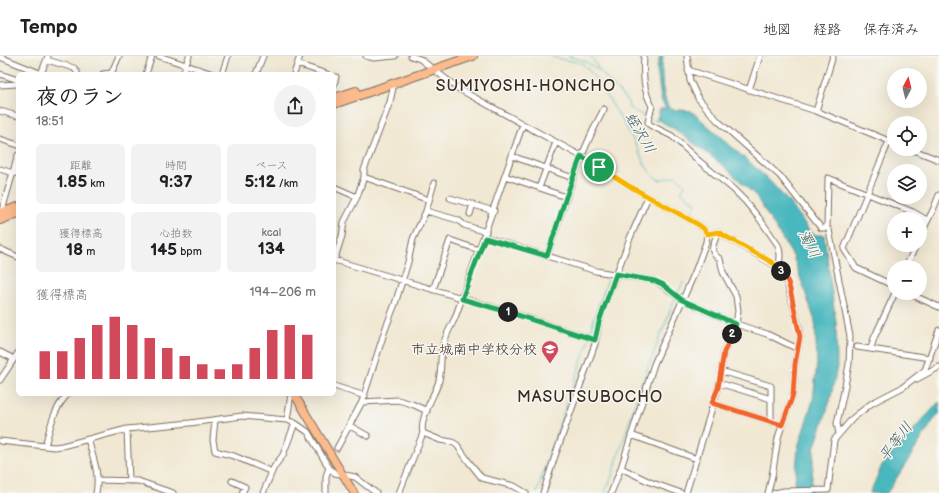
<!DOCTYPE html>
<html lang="ja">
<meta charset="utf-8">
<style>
body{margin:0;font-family:"Balsamiq Sans","Klee One",sans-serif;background:#f2f2f2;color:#202124;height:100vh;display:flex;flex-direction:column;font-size:15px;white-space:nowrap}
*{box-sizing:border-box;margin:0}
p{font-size:13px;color:#757577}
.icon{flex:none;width:22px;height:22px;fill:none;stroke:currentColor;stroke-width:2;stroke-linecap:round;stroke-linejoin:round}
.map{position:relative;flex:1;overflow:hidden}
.side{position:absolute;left:16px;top:16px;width:320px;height:324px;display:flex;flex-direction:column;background:#fff;border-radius:6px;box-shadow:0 4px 16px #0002}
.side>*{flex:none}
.needle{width:26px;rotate:7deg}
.tools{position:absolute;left:887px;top:12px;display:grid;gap:8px}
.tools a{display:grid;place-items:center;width:40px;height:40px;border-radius:50%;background:#fff;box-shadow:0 4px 16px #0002;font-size:20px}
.pin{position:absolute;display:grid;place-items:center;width:34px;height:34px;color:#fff;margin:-17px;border:2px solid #fff;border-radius:50%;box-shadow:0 1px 4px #0007}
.km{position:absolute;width:20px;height:20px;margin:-10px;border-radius:50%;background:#222;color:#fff;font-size:11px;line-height:20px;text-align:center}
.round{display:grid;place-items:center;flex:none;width:42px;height:42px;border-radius:21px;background:#f2f2f2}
.head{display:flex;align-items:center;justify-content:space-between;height:68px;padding:0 20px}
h1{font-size:22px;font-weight:700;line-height:30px}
.stats{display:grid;grid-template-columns:repeat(3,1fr);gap:6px;height:68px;padding:4px 20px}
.stats div{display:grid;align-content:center;border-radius:6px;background:#f2f2f2;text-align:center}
.stats b{font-size:17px;font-weight:700}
.stats small{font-size:11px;font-weight:400}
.stats p{font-size:11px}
.chart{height:112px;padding:8px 20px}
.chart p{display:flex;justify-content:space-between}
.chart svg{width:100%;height:72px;margin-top:4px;stroke:#d1495b;stroke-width:6}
header{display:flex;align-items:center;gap:24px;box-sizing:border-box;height:56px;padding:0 20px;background:#fff;border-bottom:1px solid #e0e0e0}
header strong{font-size:19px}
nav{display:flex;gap:22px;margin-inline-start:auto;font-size:14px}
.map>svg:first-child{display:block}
.water{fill:#48b7be;stroke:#42706e}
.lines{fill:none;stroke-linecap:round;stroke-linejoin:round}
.stream{stroke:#48b7be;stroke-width:1}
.minor-casing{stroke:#7b6c5d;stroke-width:7}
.major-casing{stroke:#7b6c5d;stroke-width:9}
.highway-casing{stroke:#7b6c5d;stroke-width:10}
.minor{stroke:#fff;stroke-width:5}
.major{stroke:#fbbb8d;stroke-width:7}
.highway{stroke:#fbbb8d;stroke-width:8}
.split-1-casing{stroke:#fff;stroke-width:8}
.split-2-casing{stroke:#fff;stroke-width:8}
.split-3-casing{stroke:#fff;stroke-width:8}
.split-4-casing{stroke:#fff;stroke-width:8}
.split-1{stroke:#22a559;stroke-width:5}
.split-2{stroke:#22a559;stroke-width:5}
.split-3{stroke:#f0652b;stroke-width:5}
.split-4{stroke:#f5b400;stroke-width:5}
.labels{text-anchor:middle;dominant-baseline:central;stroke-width:3;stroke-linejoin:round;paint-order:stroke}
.poi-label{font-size:14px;fill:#3b2a1e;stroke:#f6f6f2;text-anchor:end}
.water-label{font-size:15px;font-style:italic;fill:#405b56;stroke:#f6f6f2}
.quarter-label{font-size:16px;letter-spacing:1px;fill:#3b2a1e;stroke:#f6f6f2}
</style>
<header>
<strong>Tempo</strong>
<nav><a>地図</a><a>経路</a><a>保存済み</a></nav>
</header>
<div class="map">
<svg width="939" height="437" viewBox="0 0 939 437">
<rect width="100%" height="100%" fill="#f6f6f2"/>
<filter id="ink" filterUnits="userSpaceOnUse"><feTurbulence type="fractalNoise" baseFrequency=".025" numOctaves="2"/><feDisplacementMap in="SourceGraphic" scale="8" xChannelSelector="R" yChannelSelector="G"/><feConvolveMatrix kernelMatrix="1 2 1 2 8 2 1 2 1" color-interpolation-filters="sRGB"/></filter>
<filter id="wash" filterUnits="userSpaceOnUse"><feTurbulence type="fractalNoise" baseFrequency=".012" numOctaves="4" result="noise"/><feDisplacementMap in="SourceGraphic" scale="16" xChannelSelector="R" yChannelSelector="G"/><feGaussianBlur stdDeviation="0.9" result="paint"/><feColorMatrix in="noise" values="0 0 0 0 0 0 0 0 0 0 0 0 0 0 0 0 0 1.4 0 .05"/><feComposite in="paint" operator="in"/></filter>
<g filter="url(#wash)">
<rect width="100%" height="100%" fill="#f1e8d3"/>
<path class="water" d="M660,0h3c-2,14 -2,42 7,53l21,2 75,66 23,25 24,33h11l12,88 1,44 -7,34 -16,48 -3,44h-17l4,-46 15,-47 4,-37 -2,-42 -22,-65 -38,-61 -31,-29 -48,-36 -19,-11 3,-10h6l-5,-9 -4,-32z
M939,346v12l-6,7 -46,72h-17l12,-28z"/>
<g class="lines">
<path class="stream" d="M551,0c10,5 24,4 33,9 9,6 46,68 52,80 5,12 11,28 23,35l17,-4 9,9 -4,7 15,11 -6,11
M569,0l17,6 13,8
M591,0l8,14 29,32 1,6 15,8
M654,64l7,1
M678,237l6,-12
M590,280l4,-18 14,-38
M537,437l5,-17 47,-137
M605,437l7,-17 29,-91 34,-87"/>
</g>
</g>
<g filter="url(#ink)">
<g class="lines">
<g class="minor-casing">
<path id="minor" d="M159,0l54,18
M366,0l8,2 21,-2
M411,0l9,3 39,30 122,67 50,31 68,38 5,4 3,5 -1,8 -11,30 -41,92 -33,104 -10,25
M644,0c-1,17 -1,35 8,50l-4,16 2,3 22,11 27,25 34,28 12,12 14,17 19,27c3,8 3,14 0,22
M687,0l3,25 8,17 20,23 62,55 41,52h6l2,2 21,106 -1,28 -5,27 -7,32 2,11
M0,1l42,17
M47,4l27,8 3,4
M297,8l30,10
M688,14l128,41 78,32
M0,18l18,6
M41,18l7,-18
M103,18l8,-1
M111,18l8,-18
M146,18l6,-18
M183,18l6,-18
M222,18l6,-18
M256,18l7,-18
M294,18l6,-18
M334,21h2l-2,8
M0,29l18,-1
M749,34l11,-34
M0,55l18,5
M816,55l17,-55
M523,68l-68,194c-5,10 -11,20 -13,32 -2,11 0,23 -4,34 -5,13 -19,36 -15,49l17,7 12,2 5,3 12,17 13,16 32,8 12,7
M0,83l18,6
M889,85l-45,108 12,19 38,18
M911,93l28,11
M512,100l61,22
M0,113l13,4h5
M505,120l61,21
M364,121l65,23
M334,131l23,10
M539,132l17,-46
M450,142l44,13
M426,155l32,9 6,5 22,7
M1,158l17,-59
M470,158l3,-10
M827,172l1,-50 85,34 14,8
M707,178l11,-2 60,35 9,15 12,46 1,9 -5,27 -2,31 -11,30 -4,13 -6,38 -4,17
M920,180l13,-26 6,-15
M485,181l111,34 59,10 7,4 20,15 54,24 31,10 31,15
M0,193l18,8
M547,200c17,-50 31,-100 57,-147
M334,204l188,56 73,24
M334,205l8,-25 2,-14 13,-25 7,-20v-7l26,-68 4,-19
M906,211l10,-22
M433,234l17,-50 29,10
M908,237l31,14
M857,291l73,11
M871,292l3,-10 21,-45
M0,296l14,7
M721,315l50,15v13
M917,323l22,-12
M0,324l18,-27
M719,327l52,16v23
M334,330l31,10
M362,346l36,-2 14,4 15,7
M712,347l70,22
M215,364l-2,20 2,11 19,5 38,16
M287,364l4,-26
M350,370l18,10
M127,373l2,52
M631,379l66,24
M88,383c5,19 12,34 8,54
M0,385l54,6 8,-1 65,-17 63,-6 52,-7 45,4 8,3 13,9 21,36 6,5 20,4 21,16
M45,390c5,-19 9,-38 23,-52
M337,392l25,-46 23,-72 10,-26 13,-42 5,-23 13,-28 8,-28
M621,412l29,14 31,11
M98,424l40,1 35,12
M232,425l13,6 -3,6
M263,437l11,-26 9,-12 12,-32
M326,437v-17l3,-8
M399,437l24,-60
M543,437l12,-37 40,-112 4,-22 6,-18 25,-66 18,-41
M686,437l32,-105 6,-36 12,-28 2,-13 -2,-15 -13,-24 -3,-13c-13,-8 -6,-15 -2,-27
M774,437l10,-2 44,-1 6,-50 19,-22 19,-15 31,-16 22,-17 14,-40"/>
</g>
<g class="major-casing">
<path id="major" d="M294,338l60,99"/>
</g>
<g class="highway-casing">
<path id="highway" d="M334,42l22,-7
M334,48l139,-48
M0,157l18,-6
M0,164l18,-7"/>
</g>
<use href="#minor" class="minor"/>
<use href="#major" class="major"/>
<use href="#highway" class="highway"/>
</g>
</g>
<g class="lines" filter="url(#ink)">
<g class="split-1-casing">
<path id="split-1" d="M508,256l-46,-13 23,-61 62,18 19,-59 15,-41 18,11"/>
</g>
<g class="split-2-casing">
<path id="split-2" d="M508,256l87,28 4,-18 17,-48 39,7 7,3 20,16 54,24 -4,10"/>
</g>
<g class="split-3-casing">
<path id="split-3" d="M732,278l-8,18 -6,36 -6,15 70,22 11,-30 2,-31 5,-27 -9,-44 -3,-11 -7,-11"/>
</g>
<g class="split-4-casing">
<path id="split-4" d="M599,111l32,20 68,38 5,4 3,5 11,-2 55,31 8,8"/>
</g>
<use href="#split-1" class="split-1"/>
<use href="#split-2" class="split-2"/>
<use href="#split-3" class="split-3"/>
<use href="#split-4" class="split-4"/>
</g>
<defs>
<g id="school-pin" transform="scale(0.9)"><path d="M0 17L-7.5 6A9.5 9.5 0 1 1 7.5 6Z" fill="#d1495b" stroke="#f6f6f2"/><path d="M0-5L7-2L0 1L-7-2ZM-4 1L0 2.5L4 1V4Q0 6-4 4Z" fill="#fff"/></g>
</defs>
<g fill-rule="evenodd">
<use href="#school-pin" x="550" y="293"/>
</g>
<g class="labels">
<g class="poi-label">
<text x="537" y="293">市立城南中学校分校</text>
</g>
<g class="water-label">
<text transform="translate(640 77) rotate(60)">蛭沢川</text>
<text transform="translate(809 188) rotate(63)">濁川</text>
<text transform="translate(896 386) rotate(-53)">平等川</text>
</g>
<g class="quarter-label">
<text x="526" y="30">SUMIYOSHI-HONCHO</text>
<text x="590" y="341">MASUTSUBOCHO</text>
</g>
</g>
</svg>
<div class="tools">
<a><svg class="needle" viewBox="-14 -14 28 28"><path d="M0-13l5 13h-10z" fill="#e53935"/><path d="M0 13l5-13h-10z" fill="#757577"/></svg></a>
<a><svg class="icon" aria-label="locate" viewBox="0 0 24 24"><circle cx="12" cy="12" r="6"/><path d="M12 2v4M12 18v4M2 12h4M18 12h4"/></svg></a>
<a><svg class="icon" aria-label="layers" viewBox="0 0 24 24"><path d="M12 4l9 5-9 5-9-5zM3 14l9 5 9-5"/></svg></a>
<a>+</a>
<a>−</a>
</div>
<div class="pin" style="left:599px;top:111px;background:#1e9e55"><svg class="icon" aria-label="arrive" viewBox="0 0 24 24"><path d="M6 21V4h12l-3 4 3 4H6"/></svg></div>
<b class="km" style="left:508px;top:256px">1</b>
<b class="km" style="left:732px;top:278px">2</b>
<b class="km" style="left:781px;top:215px">3</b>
<section class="side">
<div class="head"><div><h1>夜のラン</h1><p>18:51</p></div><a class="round"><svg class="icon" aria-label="share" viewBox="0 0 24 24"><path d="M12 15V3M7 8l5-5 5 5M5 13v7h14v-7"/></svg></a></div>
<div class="stats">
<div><p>距離</p><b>1.85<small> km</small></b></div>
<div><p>時間</p><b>9:37</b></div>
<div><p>ペース</p><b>5:12<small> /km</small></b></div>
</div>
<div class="stats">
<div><p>獲得標高</p><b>18<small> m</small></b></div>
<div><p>心拍数</p><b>145<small> bpm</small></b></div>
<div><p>kcal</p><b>134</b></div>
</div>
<div class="chart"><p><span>獲得標高</span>194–206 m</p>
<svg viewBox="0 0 160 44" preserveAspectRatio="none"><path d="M5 44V27M15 44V27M25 44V19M35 44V11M45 44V6M55 44V11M65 44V19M75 44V25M85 44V30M95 44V35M105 44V38M115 44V35M125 44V25M135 44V14M145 44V11M155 44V17"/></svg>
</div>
</section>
</div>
